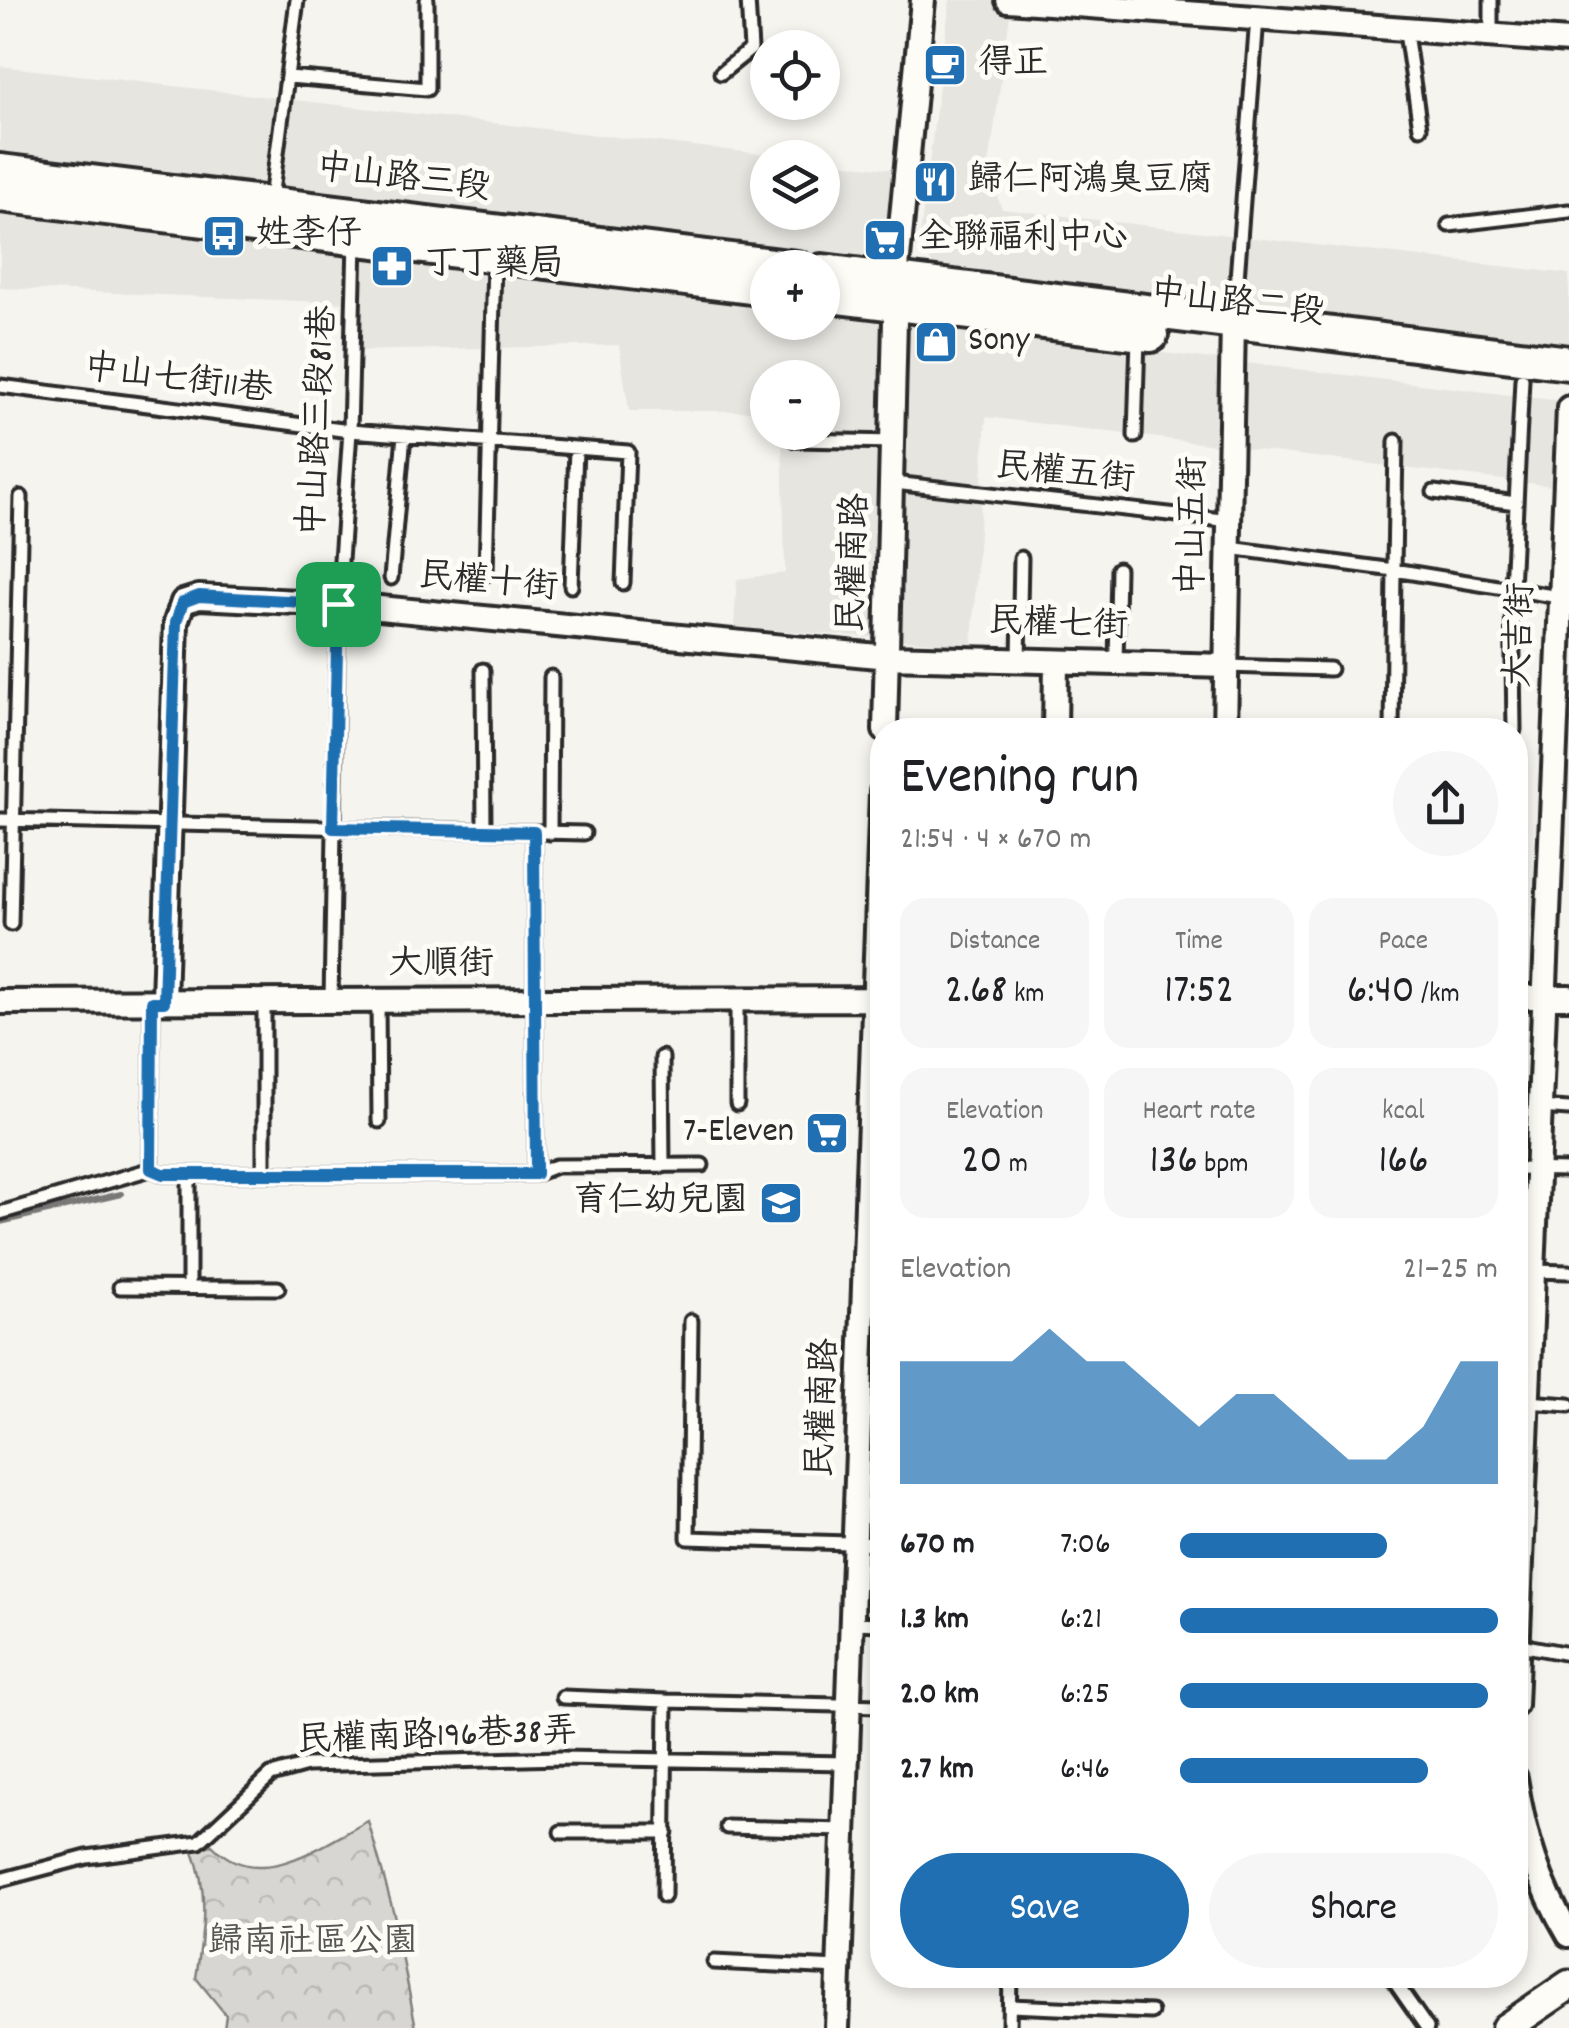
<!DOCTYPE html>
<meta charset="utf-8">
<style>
body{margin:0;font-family:Dekko,"LXGW WenKai TC",sans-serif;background:#f6f6f6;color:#202124;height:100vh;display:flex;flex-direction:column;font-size:38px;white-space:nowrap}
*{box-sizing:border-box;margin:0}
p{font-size:32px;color:#757577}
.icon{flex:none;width:55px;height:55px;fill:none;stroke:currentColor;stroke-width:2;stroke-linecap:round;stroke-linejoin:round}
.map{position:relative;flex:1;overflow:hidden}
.panel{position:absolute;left:870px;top:718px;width:658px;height:1270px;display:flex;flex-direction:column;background:#fff;border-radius:40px;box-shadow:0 5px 15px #0003}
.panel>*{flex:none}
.buttons{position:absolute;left:750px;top:30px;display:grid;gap:20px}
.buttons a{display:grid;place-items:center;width:90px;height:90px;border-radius:50%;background:#fff;box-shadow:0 5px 15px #0003;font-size:50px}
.pin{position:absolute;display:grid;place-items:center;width:85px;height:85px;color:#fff;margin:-42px;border-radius:20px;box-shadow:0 5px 15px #0006}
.round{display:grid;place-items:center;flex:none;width:105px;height:105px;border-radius:52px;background:#f6f6f6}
.overview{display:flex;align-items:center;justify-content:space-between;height:170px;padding:0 30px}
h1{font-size:55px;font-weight:600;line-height:75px}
.figures{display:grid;grid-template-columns:repeat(3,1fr);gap:15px;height:170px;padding:10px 30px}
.figures div{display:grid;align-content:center;border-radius:25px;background:#f6f6f6;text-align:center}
.figures b{font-size:42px;font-weight:600}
.figures small{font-size:28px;font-weight:400}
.figures p{font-size:28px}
.chart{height:280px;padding:20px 30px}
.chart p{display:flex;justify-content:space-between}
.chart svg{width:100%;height:180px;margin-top:10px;fill:#1f6fb2;opacity:.7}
.action{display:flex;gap:20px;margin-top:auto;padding:20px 30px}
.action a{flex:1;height:115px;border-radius:60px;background:#1f6fb2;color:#fff;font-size:40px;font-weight:600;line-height:115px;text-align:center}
.action a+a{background:#f6f6f6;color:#202124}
ul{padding:0 30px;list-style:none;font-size:32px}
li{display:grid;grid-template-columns:160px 120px 1fr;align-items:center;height:75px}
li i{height:25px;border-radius:12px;background:#1f6fb2}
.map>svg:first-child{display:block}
.built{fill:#e6e5e0}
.park{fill:url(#park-crowns);stroke:#81807e;stroke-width:2.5}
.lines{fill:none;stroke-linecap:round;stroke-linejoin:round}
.stream{stroke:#797877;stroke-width:6}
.service-casing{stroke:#2b2b2b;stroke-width:19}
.minor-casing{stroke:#2b2b2b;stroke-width:30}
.tertiary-casing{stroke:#2b2b2b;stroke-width:35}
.secondary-casing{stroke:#2b2b2b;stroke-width:40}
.service{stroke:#fdfcf7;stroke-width:11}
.minor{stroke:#fdfcf7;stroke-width:22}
.tertiary{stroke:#fdfcf7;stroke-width:28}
.secondary{stroke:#fdfcf7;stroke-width:32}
.route-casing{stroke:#fff;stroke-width:20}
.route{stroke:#1f6fb2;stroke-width:12}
.labels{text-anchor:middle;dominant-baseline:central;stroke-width:10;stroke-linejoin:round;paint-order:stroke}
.poi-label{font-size:35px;fill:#2b2b2b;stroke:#fdfcf7;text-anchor:start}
.street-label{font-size:35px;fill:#2b2b2b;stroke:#fdfcf7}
.park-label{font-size:35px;fill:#565655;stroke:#fdfcf7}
</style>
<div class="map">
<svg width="1569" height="2028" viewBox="0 0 1569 2028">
<defs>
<pattern id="park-crowns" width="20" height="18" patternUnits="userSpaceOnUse" patternTransform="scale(2.5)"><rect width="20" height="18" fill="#d7d6d2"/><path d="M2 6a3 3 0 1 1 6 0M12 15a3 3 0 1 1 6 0" fill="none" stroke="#b9b8b4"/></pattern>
</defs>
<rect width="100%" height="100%" fill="#f5f4ef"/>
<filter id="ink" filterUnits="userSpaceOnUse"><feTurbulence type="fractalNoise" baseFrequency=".01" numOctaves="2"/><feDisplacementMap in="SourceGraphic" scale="20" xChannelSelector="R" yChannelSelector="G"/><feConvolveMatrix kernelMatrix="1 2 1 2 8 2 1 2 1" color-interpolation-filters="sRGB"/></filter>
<g filter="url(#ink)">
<path class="built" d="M950,0h62l-24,173 14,36 567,65v69l-634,-74 -16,-27z
M0,66l788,91 -20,1v54h54l1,-51 72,9 -9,74 -35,17 -851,-108z
M0,212l767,93 1,17h54l1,-10 746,90v86l-583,-71 -14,228 -238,-18 3,-48 48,-6 -3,-140 40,-1v-54h-54l-1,33h-138l-10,-66 -268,6v-48l-351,-15z"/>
<path class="park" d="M368,1821l26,93 22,114h-192l2,-13 -30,-37c7,-46 14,-85 -4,-129l20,-4c47,49 108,1 156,-24z"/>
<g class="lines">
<path class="stream" d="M0,1222l121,-28"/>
<g class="service-casing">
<path id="service" d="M1405,26l15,102
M1491,33v-33
M721,73l30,-24 -3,-49
M289,77l138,12v-89
M271,199l26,-199
M1449,225l120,-14
M1234,318l23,-300
M0,386l350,45 278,21 -5,131
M1135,436l3,-99
M795,440l101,2
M894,483l337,38
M1434,492l82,11
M1230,548l164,22 2,-129
M486,574l8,-313
M391,578l13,-143
M571,586l5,-137
M1019,660l2,-102
M1116,663l2,-94
M1227,666l103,3
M483,670l1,161
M1392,730l2,-160 165,27
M1514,730l-2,-141 10,-210
M0,820l584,13
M550,833l1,-156
M11,924l10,-427
M737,999v105
M152,1001l-1,168 12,5h373l-2,-341
M264,1001v173
M331,1001l7,-397 12,-173 5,-190
M378,1001l1,120
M662,1057l1,109
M1539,1107l30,2
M1515,1169l54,1
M189,1174v113
M536,1174l20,-8 146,-1
M0,1213l151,-44
M1532,1271l37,1
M120,1287l158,1
M691,1321l-3,217 194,6
M1527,1402l42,3
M852,1623l30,1
M1515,1644l54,10
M563,1697l103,4
M727,1827l117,3
M561,1832h105
M0,1880l87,-23 112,-15 72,-67 36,-10 253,-7 287,5
M664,1896l2,-195 216,5
M714,1962l125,6
M1390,1975l37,53
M1010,2006l141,6
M1009,2028l1,-53"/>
</g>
<g class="minor-casing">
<path id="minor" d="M1008,0l561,41
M885,730l11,-451 27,-279
M1055,730l1,-68
M1225,730l8,-407
M1515,997h54
M164,1001l12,-379 7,-20 16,-5 139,7 550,53 339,9
M0,1002l882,-3
M1515,1705l54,-1297
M1515,1778c9,58 24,106 54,157
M837,2028l45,-1236"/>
</g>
<g class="tertiary-casing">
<path id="tertiary" d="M1506,2028l63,-43"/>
</g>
<g class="secondary-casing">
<path id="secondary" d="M0,171l797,97
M0,195l768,94
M822,271l747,92
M822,295l329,40"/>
</g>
<use href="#service" class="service"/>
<use href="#minor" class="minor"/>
<use href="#tertiary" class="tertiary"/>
<use href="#secondary" class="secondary"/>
</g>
</g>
<g class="lines" filter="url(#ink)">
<g class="route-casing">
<path id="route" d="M199,596l139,8 -5,224 201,4 2,342h-373l-12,-5 1,-167h12l12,-380 7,-20z"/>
</g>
<use href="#route" class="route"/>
</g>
<defs>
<g id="cafe-square" transform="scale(2.25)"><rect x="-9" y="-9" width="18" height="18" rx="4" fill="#1f6fb2" stroke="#fdfcf7"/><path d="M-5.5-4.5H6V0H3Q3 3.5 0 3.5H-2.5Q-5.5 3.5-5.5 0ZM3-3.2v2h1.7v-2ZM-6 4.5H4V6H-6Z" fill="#fff"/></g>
<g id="restaurant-square" transform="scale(2.25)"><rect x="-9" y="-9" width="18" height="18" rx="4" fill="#1f6fb2" stroke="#fdfcf7"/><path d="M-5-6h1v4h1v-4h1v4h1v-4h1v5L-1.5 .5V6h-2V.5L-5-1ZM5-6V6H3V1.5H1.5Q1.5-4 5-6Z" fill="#fff"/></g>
<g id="bus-square" transform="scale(2.25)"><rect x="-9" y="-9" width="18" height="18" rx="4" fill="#1f6fb2" stroke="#fdfcf7"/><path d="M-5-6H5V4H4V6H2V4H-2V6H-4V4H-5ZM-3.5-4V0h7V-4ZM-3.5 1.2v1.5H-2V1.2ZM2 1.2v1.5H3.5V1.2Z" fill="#fff"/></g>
<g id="supermarket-square" transform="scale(2.25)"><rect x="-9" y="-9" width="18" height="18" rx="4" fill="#1f6fb2" stroke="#fdfcf7"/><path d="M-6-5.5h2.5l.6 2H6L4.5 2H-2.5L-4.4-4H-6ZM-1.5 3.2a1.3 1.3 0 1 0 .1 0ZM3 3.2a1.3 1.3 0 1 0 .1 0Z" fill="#fff"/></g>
<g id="pharmacy-square" transform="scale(2.25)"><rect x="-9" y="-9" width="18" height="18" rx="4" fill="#1f6fb2" stroke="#fdfcf7"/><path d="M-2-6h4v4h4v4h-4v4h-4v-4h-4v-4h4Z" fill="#fff"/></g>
<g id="shop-square" transform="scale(2.25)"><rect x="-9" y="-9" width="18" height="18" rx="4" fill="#1f6fb2" stroke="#fdfcf7"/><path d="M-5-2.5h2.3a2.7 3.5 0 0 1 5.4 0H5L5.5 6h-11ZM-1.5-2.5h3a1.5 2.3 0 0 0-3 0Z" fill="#fff"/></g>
<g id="school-square" transform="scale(2.25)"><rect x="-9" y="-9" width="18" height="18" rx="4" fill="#1f6fb2" stroke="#fdfcf7"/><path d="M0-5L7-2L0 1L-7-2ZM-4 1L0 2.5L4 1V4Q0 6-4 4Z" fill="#fff"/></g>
</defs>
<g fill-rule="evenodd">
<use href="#cafe-square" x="945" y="65"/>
<use href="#restaurant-square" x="935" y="182"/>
<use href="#bus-square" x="224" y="236"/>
<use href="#supermarket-square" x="885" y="240"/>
<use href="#pharmacy-square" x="392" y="266"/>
<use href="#shop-square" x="936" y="342"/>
<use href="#supermarket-square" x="827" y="1133"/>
<use href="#school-square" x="781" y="1203"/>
</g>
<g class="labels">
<g class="poi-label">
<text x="978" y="65">得正</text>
<text x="968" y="182">歸仁阿鴻臭豆腐</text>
<text x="256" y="236">姓李仔</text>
<text x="918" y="240">全聯福利中心</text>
<text x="424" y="266">丁丁藥局</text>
<text x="968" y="342">Sony</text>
<text x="794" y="1133" text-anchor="end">7-Eleven</text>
<text x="748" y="1203" text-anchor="end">育仁幼兒園</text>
</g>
<g class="street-label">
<text transform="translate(403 180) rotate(7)">中山路三段</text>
<text transform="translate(1237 305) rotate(7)">中山路二段</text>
<text transform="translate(178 381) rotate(7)">中山七街11巷</text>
<text transform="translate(320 421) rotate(-87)">中山路三段81巷</text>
<text transform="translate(1065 475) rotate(6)">民權五街</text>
<text transform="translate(1195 526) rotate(-89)">中山五街</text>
<text transform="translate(856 563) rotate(-88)">民權南路</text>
<text transform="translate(488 584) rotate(5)">民權十街</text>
<text transform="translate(1058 626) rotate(2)">民權七街</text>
<text transform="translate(1522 635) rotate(-88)">大吉街</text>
<text x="441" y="966">大順街</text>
<text transform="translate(825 1408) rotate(-88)">民權南路</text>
<text transform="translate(437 1738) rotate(-2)">民權南路196巷38弄</text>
</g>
<g class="park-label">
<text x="313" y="1944">歸南社區公園</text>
</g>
</g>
</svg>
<div class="buttons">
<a><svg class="icon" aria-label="locate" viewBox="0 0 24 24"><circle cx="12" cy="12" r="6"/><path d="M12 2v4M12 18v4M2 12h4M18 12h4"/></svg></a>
<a><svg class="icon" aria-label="layers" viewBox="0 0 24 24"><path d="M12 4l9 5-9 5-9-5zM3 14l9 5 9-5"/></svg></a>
<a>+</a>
<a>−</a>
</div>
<div class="pin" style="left:338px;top:604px;background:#1e9e55"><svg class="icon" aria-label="arrive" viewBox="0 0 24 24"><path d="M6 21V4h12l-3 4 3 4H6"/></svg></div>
<section class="panel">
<div class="overview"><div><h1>Evening run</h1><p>21:54 · 4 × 670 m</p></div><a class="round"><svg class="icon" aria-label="share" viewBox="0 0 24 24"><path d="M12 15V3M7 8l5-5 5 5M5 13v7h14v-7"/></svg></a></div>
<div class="figures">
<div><p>Distance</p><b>2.68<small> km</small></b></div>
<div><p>Time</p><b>17:52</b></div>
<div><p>Pace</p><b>6:40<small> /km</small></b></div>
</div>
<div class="figures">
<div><p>Elevation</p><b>20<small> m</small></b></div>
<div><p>Heart rate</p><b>136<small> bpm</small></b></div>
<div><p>kcal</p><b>166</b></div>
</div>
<div class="chart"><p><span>Elevation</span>21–25 m</p>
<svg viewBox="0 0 160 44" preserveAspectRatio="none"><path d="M0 44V14L10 14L20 14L30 14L40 6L50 14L60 14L70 22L80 30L90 22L100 22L110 30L120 38L130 38L140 30L150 14L160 14V44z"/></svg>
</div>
<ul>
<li><b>670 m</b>7:06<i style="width:65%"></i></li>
<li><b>1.3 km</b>6:21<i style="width:100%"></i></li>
<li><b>2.0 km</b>6:25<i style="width:97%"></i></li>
<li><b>2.7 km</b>6:46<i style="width:78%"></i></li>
</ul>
<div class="action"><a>Save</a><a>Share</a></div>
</section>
</div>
